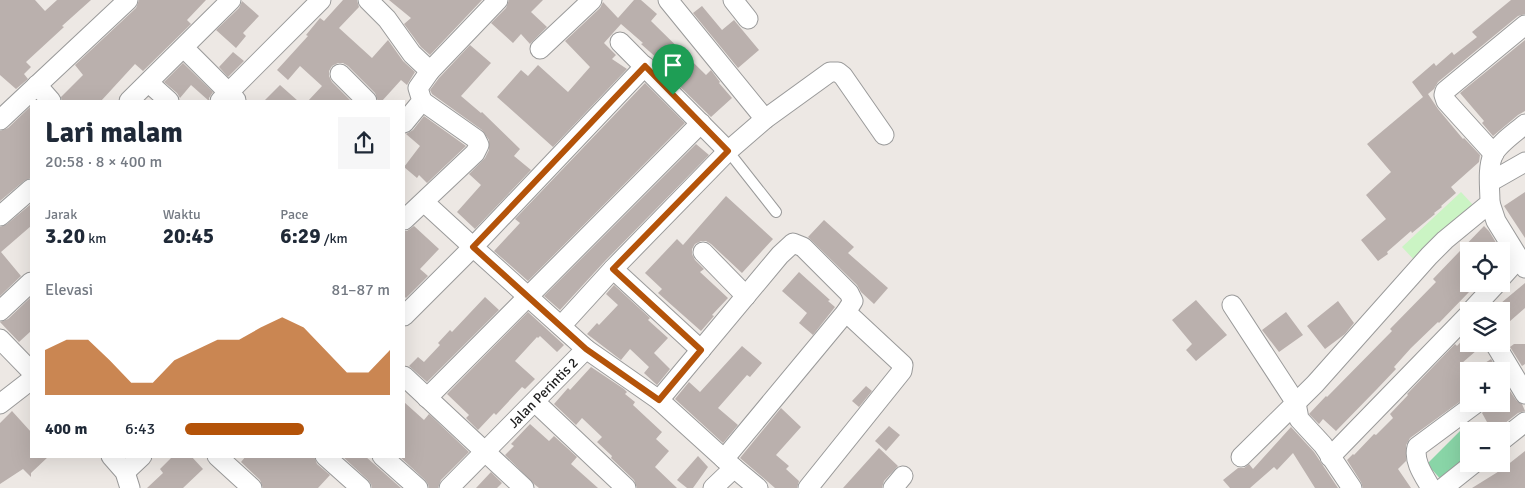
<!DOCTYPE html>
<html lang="id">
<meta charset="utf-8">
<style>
body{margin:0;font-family:Signika,sans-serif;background:#f6f6f7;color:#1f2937;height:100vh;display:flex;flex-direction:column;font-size:19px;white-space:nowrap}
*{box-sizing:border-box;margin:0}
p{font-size:16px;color:#747a83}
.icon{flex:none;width:28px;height:28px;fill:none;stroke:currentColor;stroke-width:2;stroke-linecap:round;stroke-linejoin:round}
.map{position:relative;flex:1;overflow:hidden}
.drawer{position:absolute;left:30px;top:100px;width:375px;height:358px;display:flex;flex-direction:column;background:#fff;border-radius:0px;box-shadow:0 5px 20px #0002}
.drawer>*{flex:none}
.tools{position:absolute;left:1460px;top:242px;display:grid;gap:10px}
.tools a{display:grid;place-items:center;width:50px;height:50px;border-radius:0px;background:#fff;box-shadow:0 5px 20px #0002;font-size:25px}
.pin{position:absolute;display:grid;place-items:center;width:42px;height:42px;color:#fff;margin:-51px -21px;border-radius:50% 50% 50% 0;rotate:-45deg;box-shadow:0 0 5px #0007}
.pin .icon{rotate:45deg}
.round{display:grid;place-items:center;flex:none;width:52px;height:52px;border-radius:0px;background:#f6f6f7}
.head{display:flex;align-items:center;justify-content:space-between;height:85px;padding:0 15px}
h1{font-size:28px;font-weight:800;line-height:38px}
.stats{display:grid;grid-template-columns:repeat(3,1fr);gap:8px;height:85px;padding:5px 15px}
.stats div{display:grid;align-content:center}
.stats b{font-size:21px;font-weight:800}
.stats small{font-size:14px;font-weight:400}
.stats p{font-size:14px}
.chart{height:140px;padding:10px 15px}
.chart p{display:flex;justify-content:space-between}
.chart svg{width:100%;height:90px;margin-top:5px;fill:#b45309;opacity:.7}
ul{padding:0 15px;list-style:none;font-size:16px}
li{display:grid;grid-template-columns:80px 60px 1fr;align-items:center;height:38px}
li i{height:12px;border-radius:6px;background:#b45309}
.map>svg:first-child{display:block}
.park{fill:#cbf4c4}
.pitch{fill:#89d5a7}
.building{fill:#bab0ad}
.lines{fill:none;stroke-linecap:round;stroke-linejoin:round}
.service-casing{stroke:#9a9a9a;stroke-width:12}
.minor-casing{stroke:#9a9a9a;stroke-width:21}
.service{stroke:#fff;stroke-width:10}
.minor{stroke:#fff;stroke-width:19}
.route-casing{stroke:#fff;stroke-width:10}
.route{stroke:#b45309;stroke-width:6}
.labels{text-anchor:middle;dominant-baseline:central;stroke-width:4.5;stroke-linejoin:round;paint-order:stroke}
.street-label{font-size:14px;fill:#1d1d1d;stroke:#fff}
</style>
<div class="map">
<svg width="1525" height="488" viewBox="0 0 1525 488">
<rect width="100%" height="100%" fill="#ede8e4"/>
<path class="park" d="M1461,192l12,13 -55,59 -16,-17z"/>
<path class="pitch" d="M1466,425l4,6h-1v32l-24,21 -18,-20z"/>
<path class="building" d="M0,0h35l10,11 12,-11h34l-29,26 2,1 -38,35 5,5 -7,7 4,5 -12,10 -16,-14z
M139,0h67l-19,20 4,4 -48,47 -8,-7 -34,37h-39l-1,-4 22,-22 -8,-10 61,-57z
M343,0h14l2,7 -20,21 33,30 16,-18 15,21 12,11 -8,13 -6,-5 -19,21h-4l-3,-8 -27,-27 -5,-3h-5l-6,3 -3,5v5l3,6 19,19h-43l14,-15 -22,-20 -12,14 -11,-10 31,-34 -2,-1 14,-17 4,3z
M389,0h93l-52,55 -9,-8 -17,-23 7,-6z
M509,0h34l-12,12 16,15 -17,17 -9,-10 -8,9 -22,-20 15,-15z
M634,0h7l16,14 -6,7 55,54 5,-5 9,12 -1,1 13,15 -21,19 -55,-54 3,-3 -18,-16 2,-1 -22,-19 -17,19 12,12 -4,4 15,10 -74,78 -56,-50 24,-27 7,6 10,-11 30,27 22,-25 -25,-26 35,-33 3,-6 15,16z
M1511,0h14v14l-7,2 -80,66 -4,7 -6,5 10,15 25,30 1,-1 16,17 -1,7 -28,25 5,6 -15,13 1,1 -8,6 1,1 -23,19 -1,-2 -24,21 1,2 -10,7 -17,-21 25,-21 -20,-24 25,-23 -24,-28 56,-47 -11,-15 22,-19 2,3 16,-14 2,3 23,-18 -5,-5z
M242,1l17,15 -16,17 3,3 -10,12 -20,-18 23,-22z
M702,6l20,24 12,-10 25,30 -21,18 -45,-55z
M1525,40v71l-7,4 -25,21 -11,-13 2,-2 -24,-28z
M470,45l21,18 -30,33 20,17 1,-1 38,37 -6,7 17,14 -56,59 -18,-17 24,-27 -12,-11 16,-16 4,-8v-10l-7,-10 -50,-36 -2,-4 9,-12z
M233,52l11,9 -16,16 -9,-10z
M183,63l30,29 -4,6v3l-18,-16 -11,13 -3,-5 -13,-11z
M645,83l40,40 -157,158 -34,-30 26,-28 -5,-4z
M280,85l18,16h-34z
M31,106v72l-7,3 -24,20v-70l8,-3z
M424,116l42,30 -39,37 -8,-8 -2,3 -13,-11 16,-21 -14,-12 7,-4z
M696,144l13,11 -104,106 -45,49 -16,-14z
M1525,192v46l-21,-32z
M726,196l47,43 -31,34 -31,-29 -5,-3h-5l-6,3 -3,5v5l3,6 9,9 -4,3 28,26 -16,17 2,1 -13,15 -43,-38 4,-4 -17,-16 32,-34 6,6z
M31,204v22l-30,26 20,24 -21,20v-69l7,-3z
M824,220l30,27 -6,6 40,35 -14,16 -13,-12 -4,-7 -49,-48z
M414,226l25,23 -19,20 8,7 -22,22 -2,-2v-65h3z
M1484,226l5,5 12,20h-32v35l-3,3 3,3 -30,31 -1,-1 -27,26 -17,19 2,2 -19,20 -41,42 -13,-12 -4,5 -10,-10 17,-18 1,1 65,-66 -2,-2 46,-47 -3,-3z
M799,272l31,28 -2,1 7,6 -22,28 -14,-12 8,-10 -25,-22z
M1525,283v25l-24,21v-26z
M614,285l36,33 -2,2 20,18 -14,15 16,16 -13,16 -13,-12 5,-6 -19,-18 -9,11 -34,-26 10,-11 2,2 19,-20 -12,-11z
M31,297v34l-12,11 -19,-20 8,-3z
M485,297l14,13 -72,72 -18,-16 9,-9 6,5 16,-17 -2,-2 12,-13 2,2z
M1196,300l31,35 -31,26 -10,-11 6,-6 -20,-24z
M1338,301l16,22 -9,11 -20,15 -18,-23z
M528,312l36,33 -7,7 -17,-16 -2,2 -1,-1 -22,24 20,18 -10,10 -3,-2 -26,28 -2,-2 -16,17 -12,-12 3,-3 -22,-21z
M1286,312l17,23 -24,17 -17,-22z
M1469,333v11h15l-22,19 7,8v24l-59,43 -4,7v16l-8,8 13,19h-48l-2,-6 -14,-22 6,-6 1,1 20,-21 2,1 17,-17 -3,-4 18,-19 -1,-1 48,-50 2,2z
M1514,344h11v20l-3,2 -12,-19z
M742,346l20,17 -12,14 -3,-2 -29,33 20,17 -15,18 -48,-44 14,-17 11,10z
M1491,359l7,12h-25z
M591,367l33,22 3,3 -2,2 10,8 -2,3 29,27 -6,7 13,12 -14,16 22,21h-40l-3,-8 -23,-22 1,-2 -15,-14 5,-5 -20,-19 -6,7 -22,-21 14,-16 2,2z
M866,386l6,5 -13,16 -7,-6z
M1508,388l8,12 6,4 3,7 -7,2 -23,18h-3l-10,-18 3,-4 1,-5h15v-11z
M404,402l20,18 5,-6 40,38 -28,28 -3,8h-9l-1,-4 -3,-4 -26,-24h5z
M781,408l20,19 -25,28 13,11 -3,3 13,12 -2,7h-22l-35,-30z
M12,411l19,21v24h18l-18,17v4l-8,-8 -23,15v-61z
M530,424l19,17 5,-5 23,21 -6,7 27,24h-59l-5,-4 -29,-29 9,-9 -3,-2z
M889,426l11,9 -14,16 -11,-10z
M1291,427l23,25 24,36h-23l-22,-35 -16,17 -3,-3 -24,21h-20l-7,-8 15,-12h6l5,-4 4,5z
M879,448l19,18 -14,15 -2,7h-39z
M1525,451v37h-53l29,-18z
M173,456h18l12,13 -20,19h-36l16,-15 -3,-4z
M246,456h68l3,8 13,11 -12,13h-55l-3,-8 -19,-18z
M342,456h23l36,32h-29l-1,-4 -3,-4z
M698,456l10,11 -15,21h-6l-10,-8z
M491,472l11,11 -5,5h-21z"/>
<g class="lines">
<g class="service-casing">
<path id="service" d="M728,151l48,61"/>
</g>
<g class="minor-casing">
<g id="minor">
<path d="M368,0l19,19 25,35 18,17"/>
<path d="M668,0l97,119"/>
<path d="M733,0l15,19"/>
<path d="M620,42l108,109 37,-32 65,-47h8l5,4 41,59"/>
<path d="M184,48l52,52"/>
<path d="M540,49l52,-49"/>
<path d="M340,74l27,27"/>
<path d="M149,83l20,18"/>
<path d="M37,85l14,16"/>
<path d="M129,101l102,-101"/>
<path d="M220,101l101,-101"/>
<path d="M0,120l128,-120"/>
<path d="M404,123l18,-22 -4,-13 12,-17 68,-71"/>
<path d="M1494,154l-48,-53 -2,-6 1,-4 80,-66"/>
<path d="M1490,182l35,-20"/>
<path d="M424,202l49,45 172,-181"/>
<path d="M1490,203l6,18 29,47"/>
<path d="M0,216l31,-27"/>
<path d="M404,220l71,-67 4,-8 -3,-6 -54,-38"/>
<path d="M703,252l43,44"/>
<path d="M613,269l88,81"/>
<path d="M1501,278l18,-20"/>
<path d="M1232,305l64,98 3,16 24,26 29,43"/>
<path d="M0,311l31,-29"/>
<path d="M1471,311l25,-27"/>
<path d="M404,316l69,-69 113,102"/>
<path d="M561,326l52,-57 115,-118"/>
<path d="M0,339l31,32"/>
<path d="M1495,344l30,50"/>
<path d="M404,376l120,112"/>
<path d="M427,398l274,-275"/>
<path d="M659,400l121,-145 13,-12 10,4 46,46 4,8 -7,11 -122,147"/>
<path d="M535,402l91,86"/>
<path d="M0,404l31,-24"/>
<path d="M1501,441l24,-19"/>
<path d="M111,456l14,16 5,16"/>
<path d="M217,456l35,32"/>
<path d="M325,456l36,32"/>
<path d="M382,456l36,32"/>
<path d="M1241,457l74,-73 114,-128 16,-16 45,-37c0,-15 -3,-34 3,-48 5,-11 23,-23 32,-31"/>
<path d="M1330,457l139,-143"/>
<path d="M125,472l17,-16"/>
<path id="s1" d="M449,488l137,-139 73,51 75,68 24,20"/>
<path d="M713,488l21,-20"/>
<path d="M808,488l94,-117 1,-6 -57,-53"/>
<path d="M893,488l10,-12"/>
<path d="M1431,488c-7,-12 -18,-27 -14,-41l58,-43"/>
<path d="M1443,488l30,-24"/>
</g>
</g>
<use href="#service" class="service"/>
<use href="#minor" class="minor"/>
</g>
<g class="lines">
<g class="route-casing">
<path id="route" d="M645,66l83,85 -115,118 88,81 -42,50 -73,-51 -113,-102z"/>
</g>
<use href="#route" class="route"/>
</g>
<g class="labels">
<g class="street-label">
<text stroke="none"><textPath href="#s1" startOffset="134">Jalan Perintis 2</textPath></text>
</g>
</g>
</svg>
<div class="tools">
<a><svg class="icon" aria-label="locate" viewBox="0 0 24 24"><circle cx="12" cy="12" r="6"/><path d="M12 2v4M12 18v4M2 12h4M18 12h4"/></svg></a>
<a><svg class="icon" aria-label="layers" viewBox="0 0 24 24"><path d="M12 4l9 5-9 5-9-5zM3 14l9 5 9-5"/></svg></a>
<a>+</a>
<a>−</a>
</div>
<div class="pin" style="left:673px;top:95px;background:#1e9e55"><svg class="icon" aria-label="arrive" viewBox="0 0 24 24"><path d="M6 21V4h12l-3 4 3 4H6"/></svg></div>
<section class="drawer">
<div class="head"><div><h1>Lari malam</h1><p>20:58 · 8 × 400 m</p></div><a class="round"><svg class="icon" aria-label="share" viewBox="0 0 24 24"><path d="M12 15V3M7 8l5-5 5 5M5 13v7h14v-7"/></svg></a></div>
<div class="stats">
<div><p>Jarak</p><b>3.20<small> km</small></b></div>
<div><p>Waktu</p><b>20:45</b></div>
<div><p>Pace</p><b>6:29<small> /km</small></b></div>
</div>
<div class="chart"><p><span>Elevasi</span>81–87 m</p>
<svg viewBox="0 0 160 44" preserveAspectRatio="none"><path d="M0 44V22L10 17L20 17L30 27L40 38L50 38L60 27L70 22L80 17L90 17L100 11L110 6L120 11L130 22L140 33L150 33L160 22V44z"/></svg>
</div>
<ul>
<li><b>400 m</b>6:43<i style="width:58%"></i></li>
</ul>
</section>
</div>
